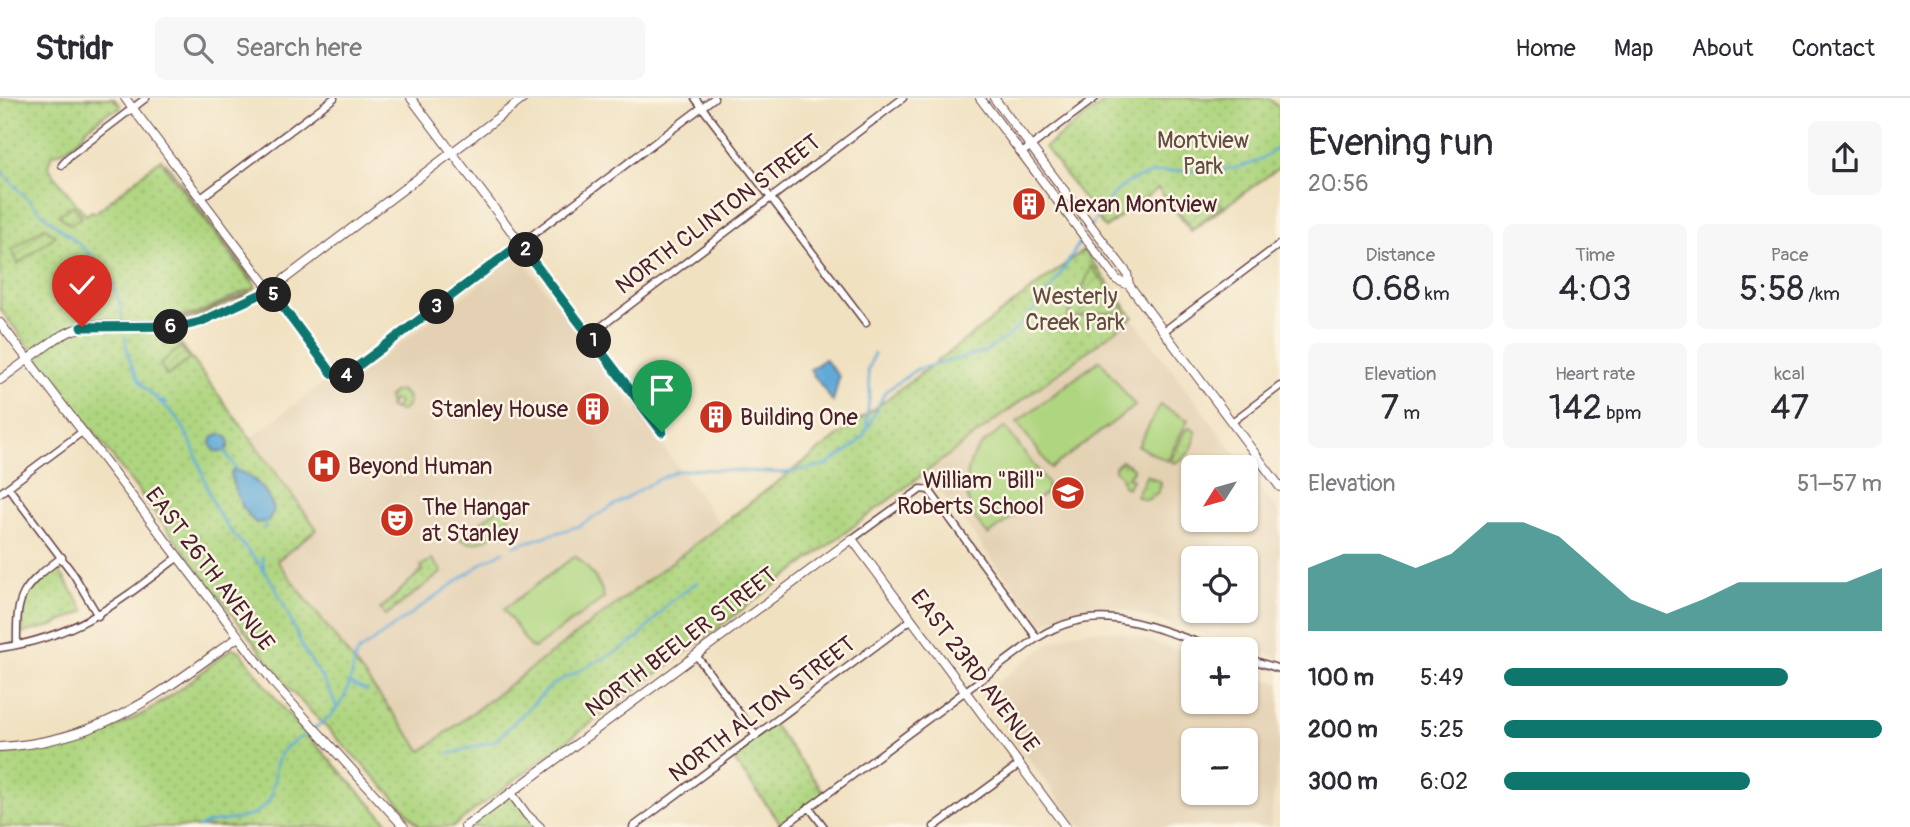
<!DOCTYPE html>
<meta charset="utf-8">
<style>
body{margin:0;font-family:Pangolin,sans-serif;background:#f7f7f7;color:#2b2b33;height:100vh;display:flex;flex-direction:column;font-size:26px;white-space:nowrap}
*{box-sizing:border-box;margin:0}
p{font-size:23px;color:#7c7c81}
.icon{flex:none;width:38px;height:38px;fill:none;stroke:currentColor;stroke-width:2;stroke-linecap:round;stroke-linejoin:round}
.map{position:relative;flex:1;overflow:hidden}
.drawer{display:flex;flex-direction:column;background:#fff;width:630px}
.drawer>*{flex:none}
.needle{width:46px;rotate:233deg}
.buttons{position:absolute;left:1181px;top:357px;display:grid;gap:14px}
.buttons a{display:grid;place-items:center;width:77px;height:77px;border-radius:10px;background:#fff;box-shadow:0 2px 5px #0004;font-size:35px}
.pin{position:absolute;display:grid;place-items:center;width:60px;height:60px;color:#fff;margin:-72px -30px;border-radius:50% 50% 50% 0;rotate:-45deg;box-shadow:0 0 7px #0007}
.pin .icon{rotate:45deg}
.km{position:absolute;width:35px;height:35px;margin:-18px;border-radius:50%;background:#222;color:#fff;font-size:19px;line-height:35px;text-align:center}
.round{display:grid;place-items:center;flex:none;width:74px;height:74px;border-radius:10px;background:#f7f7f7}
.head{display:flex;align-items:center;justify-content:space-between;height:119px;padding:0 28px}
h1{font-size:38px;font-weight:600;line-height:52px}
.stats{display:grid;grid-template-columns:repeat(3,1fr);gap:10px;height:119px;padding:7px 28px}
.stats div{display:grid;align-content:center;border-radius:10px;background:#f7f7f7;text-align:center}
.stats b{font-size:35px;font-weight:600}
.stats small{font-size:19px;font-weight:400}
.stats p{font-size:19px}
.chart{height:196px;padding:14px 28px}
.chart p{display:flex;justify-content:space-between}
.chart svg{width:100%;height:126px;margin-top:7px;fill:#0f766e;opacity:.7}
ul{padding:0 28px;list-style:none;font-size:23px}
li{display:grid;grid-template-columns:112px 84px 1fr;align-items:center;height:52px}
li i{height:18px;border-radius:9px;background:#0f766e}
header{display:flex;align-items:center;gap:42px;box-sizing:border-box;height:98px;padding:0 35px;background:#fff;border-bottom:2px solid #e1e1e2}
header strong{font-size:33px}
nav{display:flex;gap:38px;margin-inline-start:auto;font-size:24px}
.search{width:490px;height:63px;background:#f7f7f7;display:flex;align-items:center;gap:18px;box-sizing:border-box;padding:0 24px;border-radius:10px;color:#7c7c81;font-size:26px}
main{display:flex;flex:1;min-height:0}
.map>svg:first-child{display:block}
.built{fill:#e4d1b4;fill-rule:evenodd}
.grass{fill:#aed57f;stroke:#7c7a55;stroke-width:2}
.park{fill:url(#park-dots);stroke:#7c7a55;stroke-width:2}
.garden{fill:url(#garden-furrows);stroke:#7c7a55;stroke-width:2}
.water{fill:#60aad8;stroke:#556482;stroke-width:2}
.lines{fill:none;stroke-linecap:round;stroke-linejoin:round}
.stream{stroke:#60aad8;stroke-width:2.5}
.street-casing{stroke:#633c42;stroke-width:9}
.secondary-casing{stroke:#633c42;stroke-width:10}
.street{stroke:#fff;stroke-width:6}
.secondary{stroke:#fff;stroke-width:8}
.route-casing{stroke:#fff;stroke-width:14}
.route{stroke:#0f766e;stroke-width:9}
.labels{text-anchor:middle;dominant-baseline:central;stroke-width:5;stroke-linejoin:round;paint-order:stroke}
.park-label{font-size:23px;fill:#634c40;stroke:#fcf5e5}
.poi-label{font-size:23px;fill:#4a1f2b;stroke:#fcf5e5;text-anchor:start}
.street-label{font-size:23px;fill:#4a1f2b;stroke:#fcf5e5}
</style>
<header>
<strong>Stridr</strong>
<div class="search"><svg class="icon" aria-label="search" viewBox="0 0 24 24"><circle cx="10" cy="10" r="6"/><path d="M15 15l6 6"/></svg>Search here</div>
<nav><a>Home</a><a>Map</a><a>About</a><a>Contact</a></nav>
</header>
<main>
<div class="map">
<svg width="1280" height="729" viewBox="0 0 1280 729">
<defs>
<pattern id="park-dots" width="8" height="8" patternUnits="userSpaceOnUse" patternTransform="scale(1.75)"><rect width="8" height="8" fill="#aed57f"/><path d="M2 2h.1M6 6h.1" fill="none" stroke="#97b66e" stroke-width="1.8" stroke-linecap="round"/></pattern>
<pattern id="garden-furrows" width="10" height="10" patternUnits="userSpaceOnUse" patternTransform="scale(1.75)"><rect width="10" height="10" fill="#aed57f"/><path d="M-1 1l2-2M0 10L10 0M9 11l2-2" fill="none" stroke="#97b66e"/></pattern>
</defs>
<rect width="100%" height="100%" fill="#fcf5e5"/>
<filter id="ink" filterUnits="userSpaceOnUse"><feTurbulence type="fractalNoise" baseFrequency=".0143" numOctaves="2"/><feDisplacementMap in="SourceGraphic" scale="14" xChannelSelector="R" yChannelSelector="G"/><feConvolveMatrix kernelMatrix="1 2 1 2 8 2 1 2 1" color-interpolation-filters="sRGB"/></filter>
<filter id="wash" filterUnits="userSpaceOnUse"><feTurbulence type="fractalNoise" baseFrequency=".00686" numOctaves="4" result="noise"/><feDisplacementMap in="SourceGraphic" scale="28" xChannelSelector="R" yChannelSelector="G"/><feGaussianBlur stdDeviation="1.57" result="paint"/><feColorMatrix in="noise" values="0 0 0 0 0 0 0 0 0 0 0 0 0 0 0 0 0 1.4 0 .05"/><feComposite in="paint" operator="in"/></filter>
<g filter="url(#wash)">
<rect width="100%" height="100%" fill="#f0e1c1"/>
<path class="built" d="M519,156l202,271 -298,225 -146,-190 -28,-121 79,-60 9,12z
M1133,221l112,148h-51v53h52v-51l34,45v144l-158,-49 -27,-2 -30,7 -24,11 -113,-152zM1194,460h52v53h-52z
M1095,532l26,2 72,23 1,47h52v-30l34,12v58l-10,85h-190l-99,-132 69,-52 21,-9zM1194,642h52v53h-52z"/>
<path class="grass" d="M166,66v-1l88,117 -4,-3z
M248,195h3l-56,25 -17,3h-26v-2l39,-2z
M1100,262l35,46 -84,62 -34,-46z
M400,292l7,6 2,7 -5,7c-5,2 -10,1 -14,-2h7l2,-6 -7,-2 -2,7 -2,-9 5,-6z
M1160,307l28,15 -21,41 -29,-15z
M1005,329l43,57 -1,8 -59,43c-5,-7 -13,-14 -16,-23 -8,-20 -8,-47 7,-64 7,-8 18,-14 26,-21z
M507,403l4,11c-6,18 -33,39 -51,27z
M575,458c12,9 27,28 29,42l-69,50 -5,-1 -26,-38z"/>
<path class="park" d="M0,0h113l7,7v4l-13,4 -20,15 -6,10 -17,12 -12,5 -4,10c2,9 30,40 38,50l6,-4 3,2 66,-54 7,12 81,108 6,5v5l-12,3 -47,22 -34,4 155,211 -40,32 145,190 662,-501 49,67 -681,510h-33l-23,-28 -106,-109 -290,-381z
M1110,0h159l11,11v58l-89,64 -33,-43 -53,40 -60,-81z
M1190,330l5,3c1,15 -7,27 -21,32l-4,-2 16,-31z
M1122,363l11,7v3l-5,6 5,2 -6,9 -4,-2 -2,-10 -6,-5v-4z
M1147,377l14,7c0,9 -7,15 -15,18l-10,-4z
M432,461l10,13 -57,44 -5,-7c16,-12 27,-27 43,-39l-2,-4z
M57,469l28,44 -33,15 -30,7c-3,-33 8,-49 35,-66z
M232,550l8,3 45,60 107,116h-392v-73c46,-4 94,-15 135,-36 35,-18 66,-46 97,-70z
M772,625l54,72 -43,32 -53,-72z
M511,695l29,34h-75z"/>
<path class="garden" d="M1199,100l14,1 10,6 -31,24 -16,-22 8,-5z
M73,107l9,11 -12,9 -11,-10z
M44,129l11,9 -37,28 -6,-14z
M1091,168l35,46 -31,1 -30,8 17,-30z
M181,249l9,12 -23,17 -7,-12z"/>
<path class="water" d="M825,261l14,18 -6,25 -23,-32z
M211 345a9 9 0 1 1 18 0a9 9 0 1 1-18 0Z
M234,372c19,4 35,22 40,40l-6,11 -12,2c-13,-10 -23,-34 -25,-50z"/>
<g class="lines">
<path class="stream" d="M0,72c16,18 32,35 50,50 35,30 66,46 72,96
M1086,135c10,-13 19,-32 32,-43 46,-40 114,3 162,-45
M125,239c3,20 8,39 22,53 13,13 28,22 37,39 16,26 19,57 34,84 13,22 33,38 47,59 19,25 26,54 41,81 11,19 25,35 31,56
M160,302l7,3
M870,328l-4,-2 4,-33 -2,-20 6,-18
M224,352l13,20
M265,424v6
M514,448l65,-20 74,-44 24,-11 25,-2 82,4 42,-8 26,-17 11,-11 22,-45 32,-23 68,-17 25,-17 37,-39 35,-57
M262,459l2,10
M351,586l16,7
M449,656l46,-13 58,-57 71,-36 16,-12 28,-32 29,-22
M199,729c19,-11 43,-2 62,-18 20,-16 9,-39 19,-54 10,-16 41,-26 55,-44 8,-9 13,-21 16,-33 3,-9 2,-18 7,-26l126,-90 19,-10"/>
</g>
</g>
<g filter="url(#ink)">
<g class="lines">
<g class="street-casing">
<path id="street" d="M695,0l171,225
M1022,55l73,-55
M62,67l8,-9 76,-58
M201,100l133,-100
M521,146l141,188
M270,192l62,83 6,5 6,-1 370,-279
M1164,233l116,-87
M590,237l313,-237
M1232,324l48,-36
M8,389l66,88 24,41
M0,395l82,-61
M852,441l69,-50 8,1 108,148
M17,547c-1,-51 4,-57 45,-88
M0,550c76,-11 118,-45 177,-90
M696,557l60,81
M1246,560l34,11
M809,709l15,20
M633,729l279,-208
M783,729l247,-184c65,-48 121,-15 188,6
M934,729l86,-63"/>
</g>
<g class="secondary-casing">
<path id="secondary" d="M125,0l145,192
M411,0l110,146
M980,0l137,182 12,5 151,202
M994,0l133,175 2,12
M0,225l277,364 127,140
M0,282l57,-42 16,-8 21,-5h93l19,-6 64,-29 254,-192
M0,649c103,-6 159,-53 238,-110
M511,695l16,22 13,12
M465,729l387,-288 214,288"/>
</g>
<use href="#street" class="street"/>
<use href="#secondary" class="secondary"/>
</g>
</g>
<g class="lines" filter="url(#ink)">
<g class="route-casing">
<path id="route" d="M82,229l102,-1 16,-4 70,-32 62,83 10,5 178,-134 142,188"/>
</g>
<use href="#route" class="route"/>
</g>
<defs>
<g id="building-disc" transform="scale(1.75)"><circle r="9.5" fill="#c8321e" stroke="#fcf5e5"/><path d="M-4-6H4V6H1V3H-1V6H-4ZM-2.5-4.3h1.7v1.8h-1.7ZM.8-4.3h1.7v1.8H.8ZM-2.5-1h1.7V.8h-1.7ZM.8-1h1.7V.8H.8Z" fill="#fff"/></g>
<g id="hospital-disc" transform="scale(1.75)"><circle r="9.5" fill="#c8321e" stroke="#fcf5e5"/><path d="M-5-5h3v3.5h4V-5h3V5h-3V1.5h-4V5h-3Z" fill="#fff"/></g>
<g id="school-disc" transform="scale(1.75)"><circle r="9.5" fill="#c8321e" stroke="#fcf5e5"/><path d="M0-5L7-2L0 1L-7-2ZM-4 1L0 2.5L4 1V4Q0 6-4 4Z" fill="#fff"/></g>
<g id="theatre-disc" transform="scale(1.75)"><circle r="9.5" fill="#c8321e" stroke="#fcf5e5"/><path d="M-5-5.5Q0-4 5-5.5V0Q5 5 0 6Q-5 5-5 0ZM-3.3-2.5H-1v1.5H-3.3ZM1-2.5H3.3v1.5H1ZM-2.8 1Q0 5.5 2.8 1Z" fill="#fff"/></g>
</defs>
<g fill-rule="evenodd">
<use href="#building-disc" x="1029" y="106"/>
<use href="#building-disc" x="593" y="311"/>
<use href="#building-disc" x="716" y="319"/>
<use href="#hospital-disc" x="324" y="368"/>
<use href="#school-disc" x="1068" y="395"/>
<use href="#theatre-disc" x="397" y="422"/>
</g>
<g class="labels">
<g class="park-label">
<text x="1203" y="42">Montview<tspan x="1203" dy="26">Park</tspan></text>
<text x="1075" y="198">Westerly<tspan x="1075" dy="26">Creek Park</tspan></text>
</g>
<g class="poi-label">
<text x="1054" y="106">Alexan Montview</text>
<text x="568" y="311" text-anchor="end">Stanley House</text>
<text x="740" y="319">Building One</text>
<text x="348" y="368">Beyond Human</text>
<text x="1044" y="382" text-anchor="end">William "Bill"<tspan x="1044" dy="26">Roberts School</tspan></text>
<text x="422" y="409">The Hangar<tspan x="422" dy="26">at Stanley</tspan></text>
</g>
<g class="street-label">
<text transform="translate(718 116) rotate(-37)">NORTH CLINTON STREET</text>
<text transform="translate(210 471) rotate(53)">EAST 26TH AVENUE</text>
<text transform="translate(681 544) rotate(-37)">NORTH BEELER STREET</text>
<text transform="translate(975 573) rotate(53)">EAST 23RD AVENUE</text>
<text transform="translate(762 611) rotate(-37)">NORTH ALTON STREET</text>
</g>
</g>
</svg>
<div class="buttons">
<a><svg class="needle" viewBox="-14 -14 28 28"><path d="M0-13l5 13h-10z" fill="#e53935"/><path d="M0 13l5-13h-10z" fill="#7c7c81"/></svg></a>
<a><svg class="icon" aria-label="locate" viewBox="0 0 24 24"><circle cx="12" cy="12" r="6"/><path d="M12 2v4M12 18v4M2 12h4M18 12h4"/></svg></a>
<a>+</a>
<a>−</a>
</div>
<div class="pin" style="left:662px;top:334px;background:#1e9e55"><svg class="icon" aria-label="arrive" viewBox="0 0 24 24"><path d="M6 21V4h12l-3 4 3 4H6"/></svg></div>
<div class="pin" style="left:82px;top:229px;background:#d93025"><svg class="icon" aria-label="check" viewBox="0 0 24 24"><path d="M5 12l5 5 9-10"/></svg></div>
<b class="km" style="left:594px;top:243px">1</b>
<b class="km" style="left:526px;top:152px">2</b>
<b class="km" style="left:437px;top:209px">3</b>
<b class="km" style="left:347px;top:278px">4</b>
<b class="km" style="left:274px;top:197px">5</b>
<b class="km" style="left:171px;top:229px">6</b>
</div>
<section class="drawer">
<div class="head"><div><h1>Evening run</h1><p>20:56</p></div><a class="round"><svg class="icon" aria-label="share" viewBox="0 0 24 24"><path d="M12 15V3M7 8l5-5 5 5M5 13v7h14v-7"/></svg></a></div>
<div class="stats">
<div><p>Distance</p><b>0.68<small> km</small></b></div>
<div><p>Time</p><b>4:03</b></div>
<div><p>Pace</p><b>5:58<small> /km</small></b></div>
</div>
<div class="stats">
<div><p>Elevation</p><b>7<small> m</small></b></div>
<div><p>Heart rate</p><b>142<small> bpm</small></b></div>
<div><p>kcal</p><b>47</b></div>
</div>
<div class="chart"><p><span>Elevation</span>51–57 m</p>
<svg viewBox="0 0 160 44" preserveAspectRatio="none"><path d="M0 44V22L10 17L20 17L30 22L40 17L50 6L60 6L70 11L80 22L90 33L100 38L110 33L120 27L130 27L140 27L150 27L160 22V44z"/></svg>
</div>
<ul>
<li><b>100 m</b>5:49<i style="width:75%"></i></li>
<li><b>200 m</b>5:25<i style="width:100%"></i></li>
<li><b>300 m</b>6:02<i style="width:65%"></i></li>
</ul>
</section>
</main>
